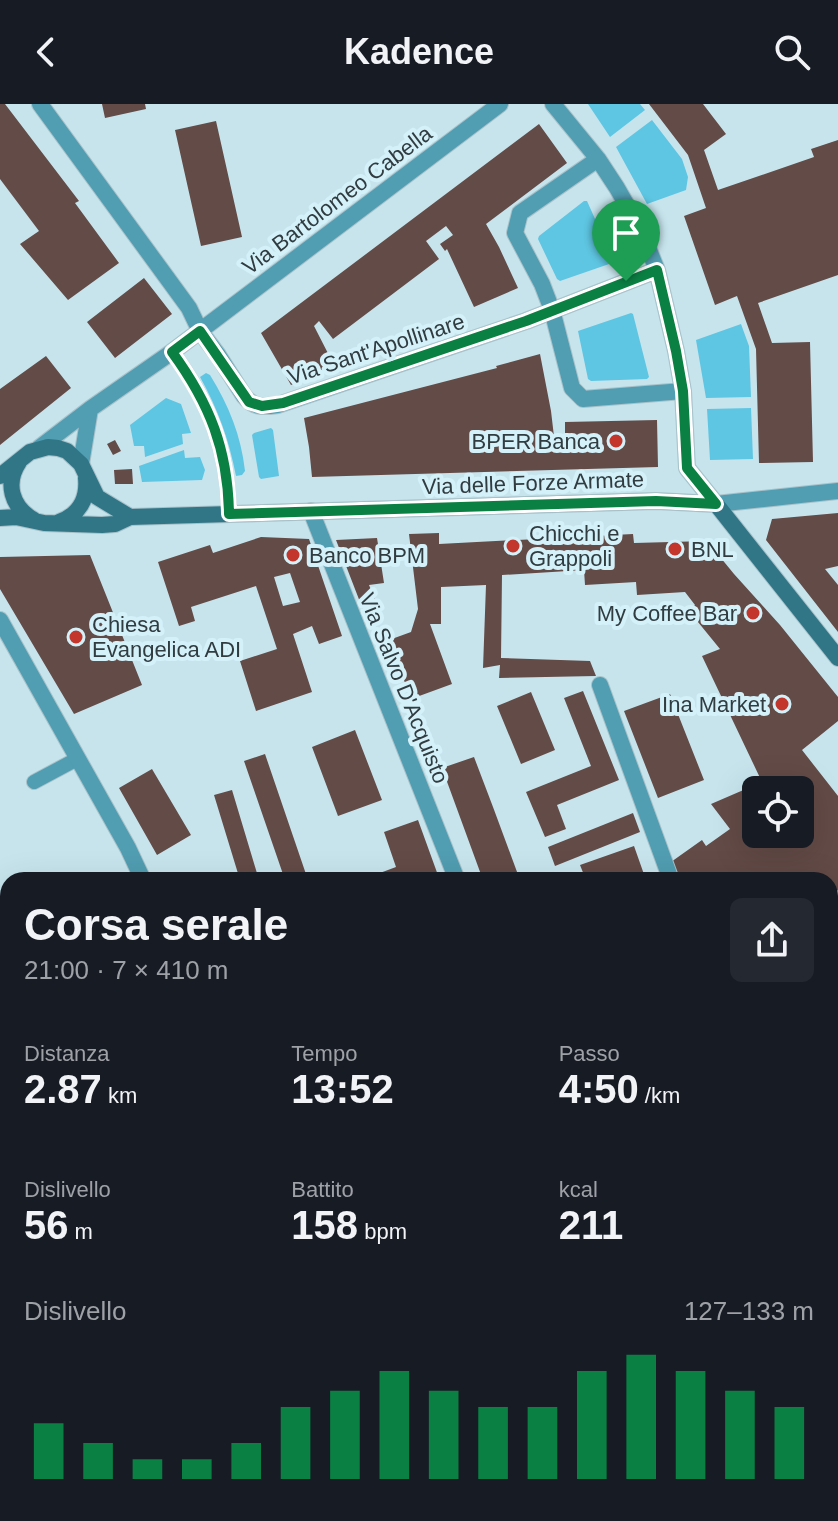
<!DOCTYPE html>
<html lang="it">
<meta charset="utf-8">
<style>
body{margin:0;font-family:Arial,sans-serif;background:#242831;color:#f1f3f6;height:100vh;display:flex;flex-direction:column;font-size:30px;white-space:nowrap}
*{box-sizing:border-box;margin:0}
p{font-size:26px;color:#9ea1a6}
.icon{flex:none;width:44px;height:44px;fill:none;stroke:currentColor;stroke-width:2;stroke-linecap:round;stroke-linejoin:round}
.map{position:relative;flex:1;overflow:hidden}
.details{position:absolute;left:0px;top:768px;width:838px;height:650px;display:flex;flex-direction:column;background:#171b24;border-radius:24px 24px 0 0;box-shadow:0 8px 32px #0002}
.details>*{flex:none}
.tools{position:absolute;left:742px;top:672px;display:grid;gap:16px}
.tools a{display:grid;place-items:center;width:72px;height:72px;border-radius:12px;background:#171b24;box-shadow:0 8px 32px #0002;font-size:40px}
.pin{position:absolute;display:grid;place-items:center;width:68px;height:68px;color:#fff;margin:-82px -34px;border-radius:50% 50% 50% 0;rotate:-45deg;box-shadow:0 0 8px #0007}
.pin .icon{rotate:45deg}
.round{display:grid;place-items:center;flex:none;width:84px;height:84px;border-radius:12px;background:#242831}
.overview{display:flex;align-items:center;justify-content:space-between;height:136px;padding:0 24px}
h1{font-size:44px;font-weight:600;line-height:60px}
.metrics{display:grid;grid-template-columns:repeat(3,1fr);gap:12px;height:136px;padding:8px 24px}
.metrics div{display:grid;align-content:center}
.metrics b{font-size:40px;font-weight:600}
.metrics small{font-size:22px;font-weight:400}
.metrics p{font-size:22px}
.chart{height:224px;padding:16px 24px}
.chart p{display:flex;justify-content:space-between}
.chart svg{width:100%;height:144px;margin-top:8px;stroke:#0b8043;stroke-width:6}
header{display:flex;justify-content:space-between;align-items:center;height:104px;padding:0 24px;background:#171b24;font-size:36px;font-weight:600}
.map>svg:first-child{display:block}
.green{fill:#5ec6e2}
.building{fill:#634b47;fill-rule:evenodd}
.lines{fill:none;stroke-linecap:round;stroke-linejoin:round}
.lane-casing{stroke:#a9c2ca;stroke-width:16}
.street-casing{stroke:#a9c2ca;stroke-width:18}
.secondary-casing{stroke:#a9c2ca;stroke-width:18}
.lane{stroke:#519db1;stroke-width:14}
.street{stroke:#519db1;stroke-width:16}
.secondary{stroke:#317687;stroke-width:16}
.route-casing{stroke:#fff;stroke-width:16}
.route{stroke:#0b8043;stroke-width:10}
.poi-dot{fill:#c3362b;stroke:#d4f1fa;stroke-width:3}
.labels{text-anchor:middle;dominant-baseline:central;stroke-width:8;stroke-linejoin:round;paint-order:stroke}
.street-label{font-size:22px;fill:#313c40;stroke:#d4f1fa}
.poi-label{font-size:22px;fill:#313c40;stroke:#d4f1fa;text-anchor:start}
</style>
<header><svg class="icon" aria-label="back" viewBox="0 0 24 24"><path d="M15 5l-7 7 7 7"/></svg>Kadence<svg class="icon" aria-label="search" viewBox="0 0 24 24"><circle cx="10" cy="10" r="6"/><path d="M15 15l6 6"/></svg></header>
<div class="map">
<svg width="838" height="1417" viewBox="0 0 838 1417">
<rect width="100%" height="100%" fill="#c7e4ed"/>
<path class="green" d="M588,0h52l5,6 -35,27z
M652,16l30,39 6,18 -2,13 -39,14 -31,-57z
M584,97h3l26,58 -1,4 -52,18 -3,-2 -19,-40 1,-3z
M631,209l2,1 16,63 -2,2 -56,2 -3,-2 -10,-48z
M741,220l8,22 2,51 -45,1 -10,-58z
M206,269l4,2c19,31 31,60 35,96l-3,4 -6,1c-7,-36 -18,-67 -36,-99z
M166,294l15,6 10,29 -9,1 1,10 -38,13 -1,-11h-10l-4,-21z
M751,304l2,51 -43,1 -3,-51z
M271,324l2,2 6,46 -18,3 -2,-2 -7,-42 2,-2z
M184,346l1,8 15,-1 5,13 -3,10 -60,2 -3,-16z
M0,1188l8,13v209h677l11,7h-696z"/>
<path class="building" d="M0,0h5l74,97 -4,2 44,60 -51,37 -48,-56 19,-13 -39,-52z
M102,0h43l1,5 -41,9z
M649,0h54l23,30 -22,16 14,40 96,-33 -3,-8 27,-9v135l-80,28 14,40 38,-1 3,120 -54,1 -3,-114 -19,-53 -22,9 -31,-89 22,-8 -18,-53z
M216,17l26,116 -41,9 -26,-116z
M539,20l28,39 -81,61 13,23 19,41 -44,19 -27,-58 -2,2 -5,-7 13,-9 -7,-9 -20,15 13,18 -106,80 -14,-18 -5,5 21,41 -44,18 -30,-52z
M144,174l28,36 -57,44 -28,-36z
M540,250l11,57 4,34 10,-1v-22l92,-2 1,47 -346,10 -3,-30 -5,-29 193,-50 -1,-2z
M46,252l25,32 -71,57v-56z
M115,336l6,11 -8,4 -6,-11z
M132,365l1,15h-18l-1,-14z
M838,409v53l-13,3 13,16v47l-72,-92 6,-21z
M439,429v11l194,-10 1,9 73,-2 27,33 46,51 58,72v24l-36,29 36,46v94l-8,6v-16h-152l-7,-18 31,-22 4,6 24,-17 -19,-25 51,-22 -60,-126 18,-7 -31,-38 6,-6 -10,-13 -48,3 -1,-13 -51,3 -1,-15 -82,5 -1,83 89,3 6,15 -97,2 1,-13 -17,3 3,-83 -45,2v37h-11l22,60 -41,15 -22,-59 22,-8 7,-23 -9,-75zM756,686h44v44h-44z
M261,433l48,2 33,97 -23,8 -7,-18 -19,8 19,58 -56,19 -16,-50 37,-12 -21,-63 -65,21 4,14 -16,5 -21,-64 52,-17 3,8zM290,469l10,29 -17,4 -9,-29z
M377,434l7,45 -15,2 13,32 -15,3 -31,-80z
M90,451l52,130 -68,29 -74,-125v-32z
M583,587l36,89 -62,25 9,24 -21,8 -19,-45 65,-26 -27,-68z
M531,588l24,58 -34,14 -24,-58z
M670,590l34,86 -46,18 -34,-87z
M355,626l27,70 -44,16 -26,-69z
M265,650l43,126h-23l-41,-119z
M474,653l19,50 27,73h-37l-41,-112z
M152,665l39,66 -34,20 -38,-67z
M232,686l27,90h-19l-26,-85z
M633,709l7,19 -85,34 -7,-19z
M418,716l21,58 -6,2h-72l35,-13 -12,-35z
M634,742l12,34h-60l-6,-15z
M832,821l6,13v39l-8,6v-57z
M8,904v98l-8,-14v-80z
M838,943v53l-5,4 5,7v6l-8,6v-71z
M838,1125v69l-6,5 -2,-2v-66z"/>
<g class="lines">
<g class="lane-casing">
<path id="lane" d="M172,248c38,51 56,99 57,162
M34,678l43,-23"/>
</g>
<g class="street-casing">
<path id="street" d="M40,0l149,204 11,23 18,24 26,41c10,12 19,11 34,9l248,-84 131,-51
M553,0l45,55 19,29 24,42 16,40 19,81 7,40 4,77 29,36 122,-13
M598,55l-78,54 -5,20 27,51 10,26 20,78 11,11 100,-8
M39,344l51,-39 82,-57 328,-248
M81,360l9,-55
M311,407l146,369
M0,516l128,228 15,32
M600,581l71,195
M830,910l8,-6"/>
</g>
<g class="secondary-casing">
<path id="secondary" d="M19,358c-14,21 -8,45 15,58
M0,372l30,-24 18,-5 10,1 9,3 14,13 16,33 33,20
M0,414l16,-1 28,6 58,2 13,-1 15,-7 526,-16 60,3 122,154
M59,418c20,-7 29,-23 27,-44"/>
</g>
<use href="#lane" class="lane"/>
<use href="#street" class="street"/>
<use href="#secondary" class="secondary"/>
</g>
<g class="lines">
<g class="route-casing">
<path id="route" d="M657,166l19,81 7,40 4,77 29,36 -60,-3 -427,13c-1,-64 -19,-110 -57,-162l28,-21 49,71 13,4 21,-3 243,-82z"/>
</g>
<use href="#route" class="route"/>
</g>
<g class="poi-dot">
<circle cx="616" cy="337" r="8"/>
<circle cx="513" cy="442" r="8"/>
<circle cx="675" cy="445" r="8"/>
<circle cx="293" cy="451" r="8"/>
<circle cx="753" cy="509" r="8"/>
<circle cx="76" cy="533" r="8"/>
<circle cx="782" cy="600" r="8"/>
</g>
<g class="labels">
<g class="street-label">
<text transform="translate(337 96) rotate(-37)">Via Bartolomeo Cabella</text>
<text transform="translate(376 245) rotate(-18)">Via Sant'Apollinare</text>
<text transform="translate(533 379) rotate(-2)">Via delle Forze Armate</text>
<text transform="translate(404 584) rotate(68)">Via Salvo D'Acquisto</text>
</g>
<g class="poi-label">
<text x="600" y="337" text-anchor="end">BPER Banca</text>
<text x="529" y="429">Chicchi e<tspan x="529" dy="25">Grappoli</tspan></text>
<text x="691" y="445">BNL</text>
<text x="309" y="451">Banco BPM</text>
<text x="737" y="509" text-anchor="end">My Coffee Bar</text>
<text x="92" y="520">Chiesa<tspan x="92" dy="25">Evangelica ADI</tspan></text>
<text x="766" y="600" text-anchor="end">Ina Market</text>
</g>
</g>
</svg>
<div class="tools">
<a><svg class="icon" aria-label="locate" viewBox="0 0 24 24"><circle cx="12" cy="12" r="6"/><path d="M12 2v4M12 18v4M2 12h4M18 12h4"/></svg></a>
</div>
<div class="pin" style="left:626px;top:177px;background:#1e9e55"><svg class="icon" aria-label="arrive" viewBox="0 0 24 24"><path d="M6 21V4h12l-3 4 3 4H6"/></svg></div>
<section class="details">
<div class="overview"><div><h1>Corsa serale</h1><p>21:00 · 7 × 410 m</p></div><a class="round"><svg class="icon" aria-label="share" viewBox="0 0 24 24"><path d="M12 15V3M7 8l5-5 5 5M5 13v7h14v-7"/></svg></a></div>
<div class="metrics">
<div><p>Distanza</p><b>2.87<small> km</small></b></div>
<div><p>Tempo</p><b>13:52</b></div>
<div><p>Passo</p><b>4:50<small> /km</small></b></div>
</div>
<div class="metrics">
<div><p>Dislivello</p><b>56<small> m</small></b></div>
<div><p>Battito</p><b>158<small> bpm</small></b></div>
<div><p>kcal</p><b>211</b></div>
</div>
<div class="chart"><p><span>Dislivello</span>127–133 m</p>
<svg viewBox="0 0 160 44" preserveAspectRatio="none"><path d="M5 44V27M15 44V33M25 44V38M35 44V38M45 44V33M55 44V22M65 44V17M75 44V11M85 44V17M95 44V22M105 44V22M115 44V11M125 44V6M135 44V11M145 44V17M155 44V22"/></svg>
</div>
</section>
</div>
